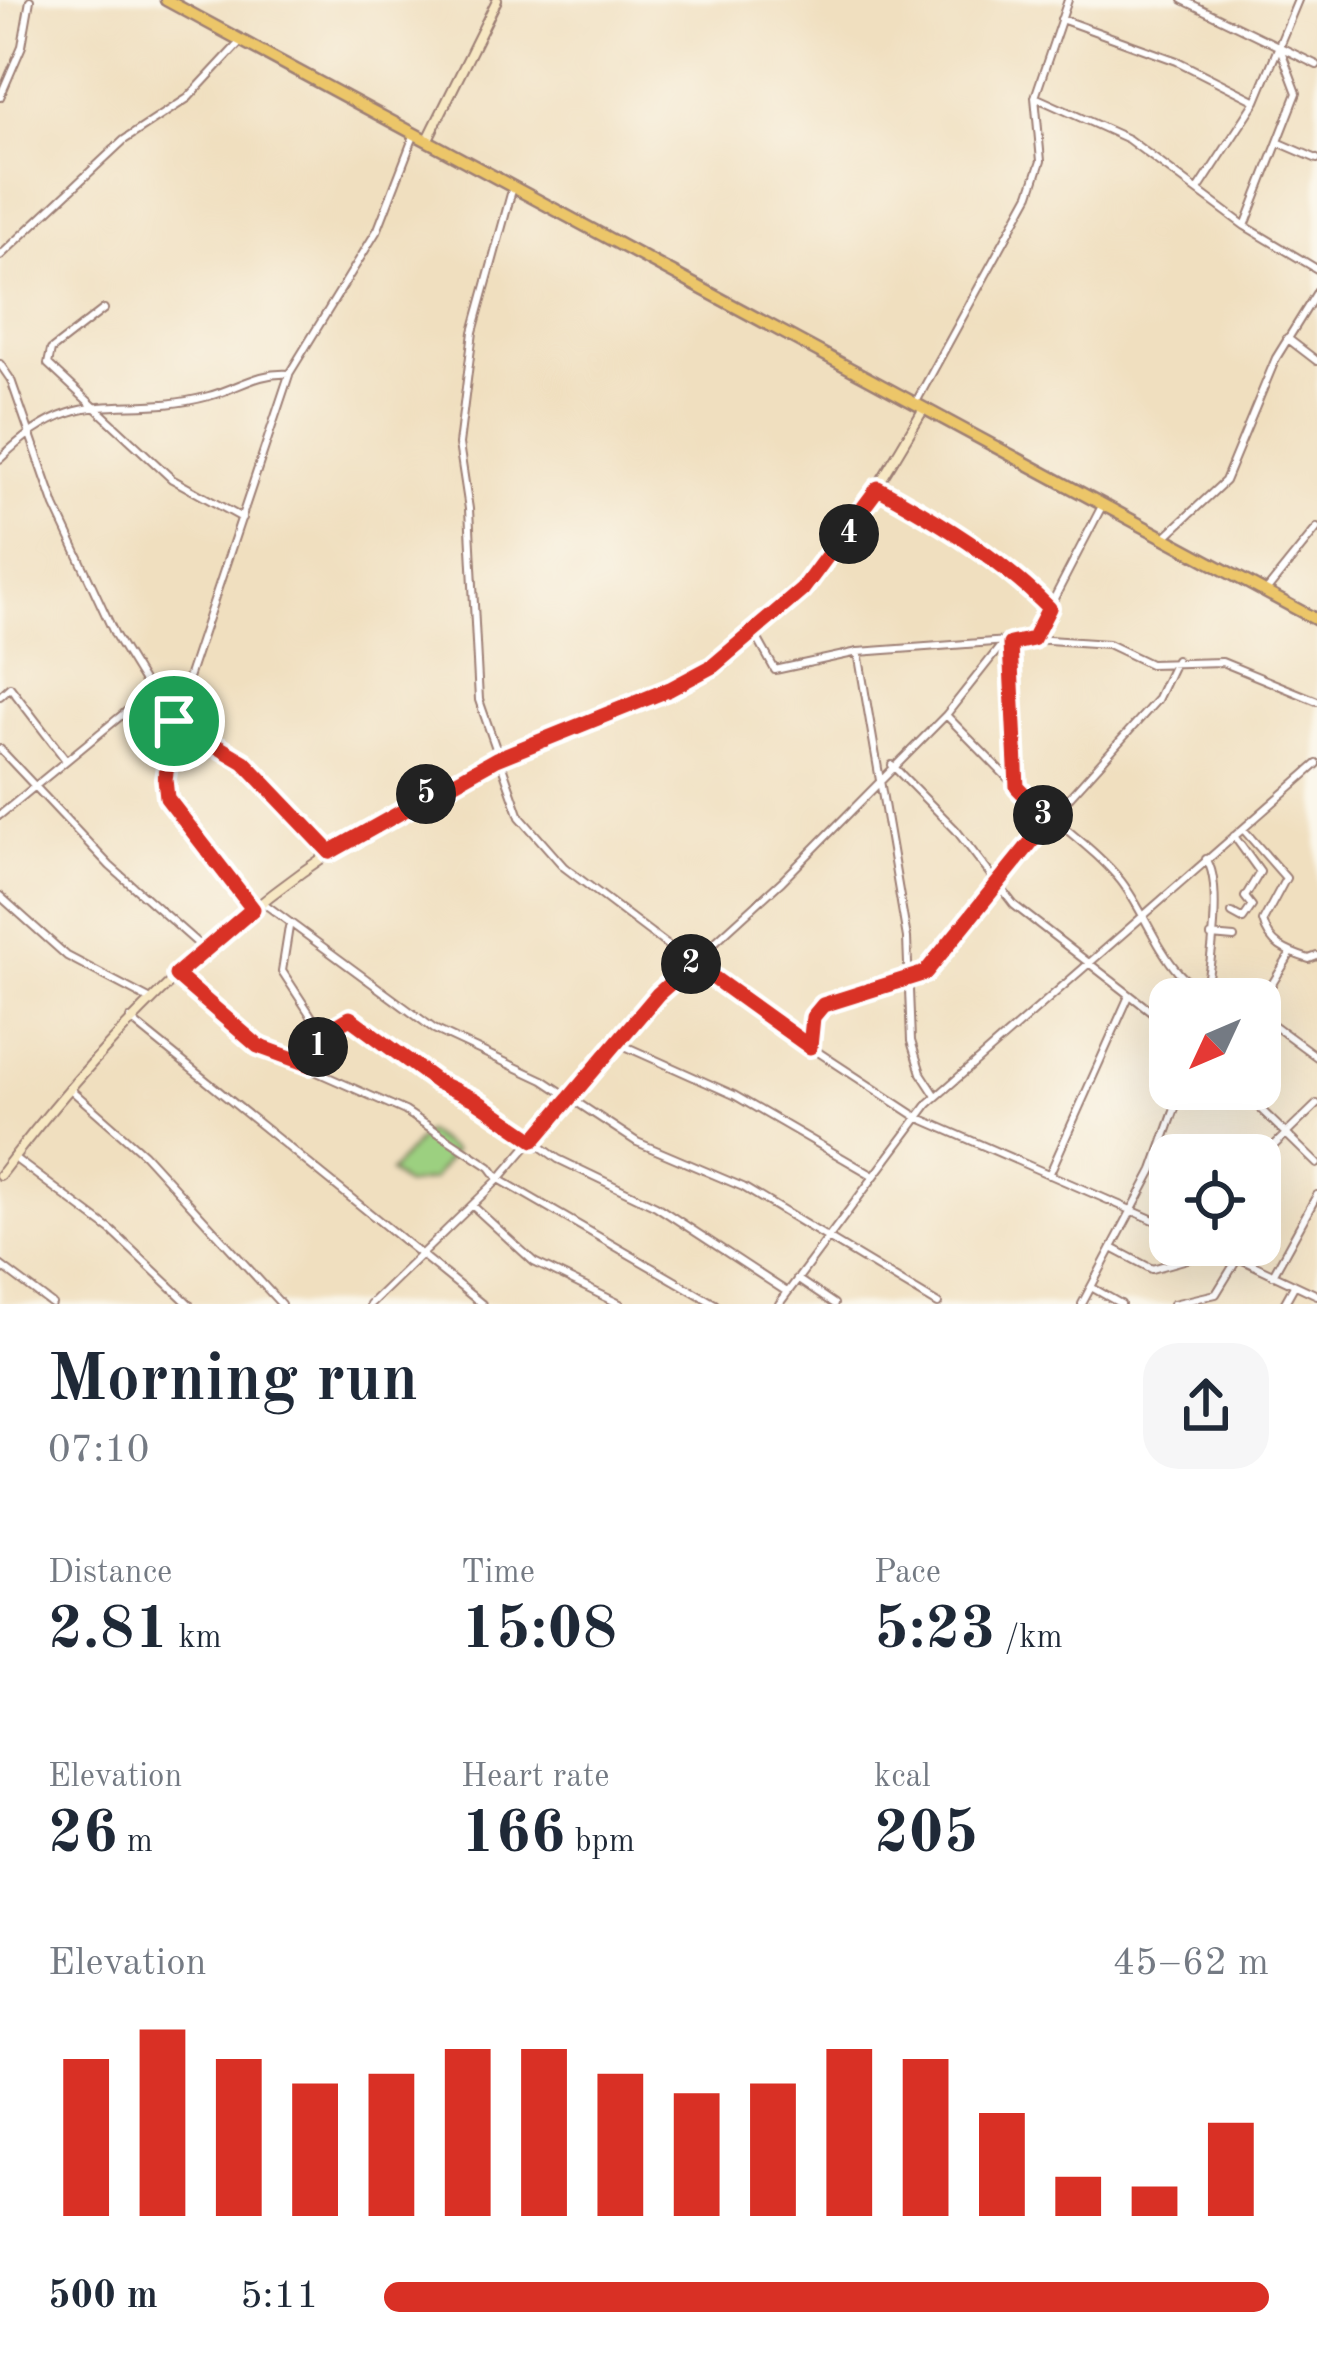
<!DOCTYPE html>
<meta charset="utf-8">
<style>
body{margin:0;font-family:"Old Standard TT",serif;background:#f6f6f7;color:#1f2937;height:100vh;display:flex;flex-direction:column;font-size:45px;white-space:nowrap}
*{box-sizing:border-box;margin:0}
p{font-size:39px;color:#747a83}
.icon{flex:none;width:66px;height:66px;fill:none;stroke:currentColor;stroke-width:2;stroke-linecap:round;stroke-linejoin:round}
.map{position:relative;height:1304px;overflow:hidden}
.drawer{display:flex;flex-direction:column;background:#fff;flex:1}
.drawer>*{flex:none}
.needle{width:78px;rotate:226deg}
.fabs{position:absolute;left:1149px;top:978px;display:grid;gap:24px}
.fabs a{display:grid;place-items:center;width:132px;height:132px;border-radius:24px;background:#fff;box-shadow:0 12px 48px #0002;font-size:60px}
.pin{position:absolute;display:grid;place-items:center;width:102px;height:102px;color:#fff;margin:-51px;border:6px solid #fff;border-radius:50%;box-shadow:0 3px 12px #0007}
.km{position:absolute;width:60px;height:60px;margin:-30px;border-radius:50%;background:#222;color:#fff;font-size:33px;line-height:60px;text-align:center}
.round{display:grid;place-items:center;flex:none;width:126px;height:126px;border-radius:36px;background:#f6f6f7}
.headline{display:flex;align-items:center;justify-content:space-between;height:204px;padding:0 48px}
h1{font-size:66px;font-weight:700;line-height:90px}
.stats{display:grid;grid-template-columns:repeat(3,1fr);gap:18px;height:204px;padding:12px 48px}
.stats div{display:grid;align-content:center}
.stats b{font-size:60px;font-weight:700}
.stats small{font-size:33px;font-weight:400}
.stats p{font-size:33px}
.chart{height:336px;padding:24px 48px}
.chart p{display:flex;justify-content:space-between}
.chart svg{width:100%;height:216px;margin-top:12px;stroke:#d93025;stroke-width:6}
ul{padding:0 48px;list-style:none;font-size:39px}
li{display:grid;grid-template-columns:192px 144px 1fr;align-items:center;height:90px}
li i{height:30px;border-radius:15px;background:#d93025}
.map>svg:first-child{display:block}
.green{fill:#9cd080;stroke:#737856;stroke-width:3}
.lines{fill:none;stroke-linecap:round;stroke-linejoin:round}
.street-casing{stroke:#9d7f75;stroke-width:10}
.secondary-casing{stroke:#9d7f75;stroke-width:12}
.highway-casing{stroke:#9d7f75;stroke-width:15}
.street{stroke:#fff;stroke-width:6}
.secondary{stroke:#f7e8c3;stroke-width:8}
.highway{stroke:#ecc669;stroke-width:10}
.route-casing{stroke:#fff;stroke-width:24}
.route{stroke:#d93025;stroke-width:15}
</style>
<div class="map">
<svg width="1317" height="1304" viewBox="0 0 1317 1304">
<rect width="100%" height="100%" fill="#fbf7ec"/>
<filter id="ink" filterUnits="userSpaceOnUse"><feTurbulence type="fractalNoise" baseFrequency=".00833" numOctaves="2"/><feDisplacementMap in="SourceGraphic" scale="24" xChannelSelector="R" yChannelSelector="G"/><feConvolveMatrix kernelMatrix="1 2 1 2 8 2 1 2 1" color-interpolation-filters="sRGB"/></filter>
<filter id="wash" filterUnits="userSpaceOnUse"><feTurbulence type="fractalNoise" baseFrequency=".004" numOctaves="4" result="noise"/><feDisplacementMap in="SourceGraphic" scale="48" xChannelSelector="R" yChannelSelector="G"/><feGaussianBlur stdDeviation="2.7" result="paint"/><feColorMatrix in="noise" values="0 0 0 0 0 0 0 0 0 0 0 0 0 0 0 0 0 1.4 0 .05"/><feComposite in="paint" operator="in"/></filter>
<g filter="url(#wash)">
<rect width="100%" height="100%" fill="#f0dfbf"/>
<path class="green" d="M426,1132l28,19 -22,29 -27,5 -15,-13z"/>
</g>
<g filter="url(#ink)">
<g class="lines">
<g class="street-casing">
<path id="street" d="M1183,0l134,65
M1061,19l116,42 79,40
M0,97l22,-51 8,-46
M1035,97l93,42 117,87 72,43
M1280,143l37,16
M512,190l-39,142 -14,112 10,65 10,191 41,117 44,50 181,137 172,113 253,110
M1198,190l58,-89 42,-101
M1245,226l52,-133 -17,-45
M0,256l124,-116 64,-42 53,-57
M104,309l-53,41 -3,14 124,115 70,39
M1287,338l30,23
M0,364l11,16 44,126 60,129 35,57 24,28 70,42 86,90
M916,402l114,-208 11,-33 -6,-64 33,-97
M0,459c79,-79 122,-39 209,-63 30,-8 48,-24 80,-22l89,-145 37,-96
M878,488l83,45 71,54 17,21
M1164,538l61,-57 51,-123 41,-66
M1267,590l50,-62
M755,634l20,36 83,-18 175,-13 75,5 42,20 72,-2 95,39
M1033,639l69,-133
M1009,643l8,141
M858,652l49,286 4,103 10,32 15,23
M0,696l10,-9 55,72
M947,716l102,104
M0,749l110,117 94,83
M892,765l64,65 58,75 156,121
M0,815l150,-123
M1052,817c23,20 50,40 69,64 34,44 46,110 106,118
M1243,829l43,49 -23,43c6,24 24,31 46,38l8,-3
M0,896l67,60 82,43
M262,902l172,127 109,51 94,62 106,45 195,117
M253,909l-86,-111 -2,-19 9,-59 115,-345
M1232,913l11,6 9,-13 -7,-9 15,-25 -26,-36
M289,927l-7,44 41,63
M1211,936l23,2
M175,975l83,71 147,65 85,56 9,12 216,125
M1204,995c7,-27 19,-114 2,-136
M1260,1004l31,-51
M1260,1015l57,42
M130,1019l352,285
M618,1043l116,52 138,80
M810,1047c2,-9 1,-20 3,-29 10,-35 93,-27 118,-52l118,-146 108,-120 19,-40
M311,1064l12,-30 19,-15 16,3 79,60 37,17 84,60 98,47 131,86
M69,1088l75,66 137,150
M1240,1089l77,75
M13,1157l99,74 77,73
M1260,1159l57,-55
M1049,1175l80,-179
M473,1206l61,56 86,42
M1211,1245l106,50
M1112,1248l40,21 39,-11 9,-13
M0,1265l52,39
M1273,1275l44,-80
M797,1279l37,25
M1091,1287l30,17
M370,1304l129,-125 159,-185 124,-113 164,-166 57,-72
M779,1304l149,-200 389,-340
M1082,1304l71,-134 29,-81
M1173,1304l43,-10 22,-36
M1284,1304l10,-18"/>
</g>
<g class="secondary-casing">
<path id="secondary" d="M427,141l70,-141
M0,1175c103,-136 222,-257 368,-347 64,-40 132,-73 203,-100 48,-18 98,-33 141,-61 98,-64 154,-159 211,-257"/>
</g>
<g class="highway-casing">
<path id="highway" d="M166,0l1151,620"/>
</g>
<use href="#street" class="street"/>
<use href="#secondary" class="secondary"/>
<use href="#highway" class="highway"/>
</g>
</g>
<g class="lines" filter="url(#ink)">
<g class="route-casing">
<path id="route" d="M878,488c64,35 120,69 171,120l-16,31 -23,5 7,143 32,33 -124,153 -102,32 -10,12 -3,30 -117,-84 -35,31 -124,146 -60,-41 -37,-17 -87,-64 -27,16 -13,31 -52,-19 -82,-71 77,-66 -86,-111 -2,-19 9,-58 70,41 86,90 166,-93 174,-70 43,-23 89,-76z"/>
</g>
<use href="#route" class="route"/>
</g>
</svg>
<div class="fabs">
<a><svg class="needle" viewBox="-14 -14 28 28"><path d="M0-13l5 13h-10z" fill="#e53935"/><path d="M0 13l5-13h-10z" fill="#747a83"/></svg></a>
<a><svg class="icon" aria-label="locate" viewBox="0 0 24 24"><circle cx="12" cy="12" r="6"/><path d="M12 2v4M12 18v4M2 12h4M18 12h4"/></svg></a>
</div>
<div class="pin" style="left:174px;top:721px;background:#1e9e55"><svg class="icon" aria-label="arrive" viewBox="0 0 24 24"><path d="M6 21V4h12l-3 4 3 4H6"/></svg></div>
<b class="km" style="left:318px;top:1047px">1</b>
<b class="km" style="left:691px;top:964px">2</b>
<b class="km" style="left:1043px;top:815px">3</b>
<b class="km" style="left:849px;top:534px">4</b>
<b class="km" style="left:426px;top:794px">5</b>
</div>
<section class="drawer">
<div class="headline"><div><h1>Morning run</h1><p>07:10</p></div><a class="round"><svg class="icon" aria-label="share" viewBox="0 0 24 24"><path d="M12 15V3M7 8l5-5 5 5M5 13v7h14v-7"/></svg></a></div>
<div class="stats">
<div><p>Distance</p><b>2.81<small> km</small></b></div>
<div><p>Time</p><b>15:08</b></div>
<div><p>Pace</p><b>5:23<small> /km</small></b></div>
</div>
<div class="stats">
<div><p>Elevation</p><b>26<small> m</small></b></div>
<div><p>Heart rate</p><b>166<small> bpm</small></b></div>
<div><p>kcal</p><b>205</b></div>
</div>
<div class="chart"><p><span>Elevation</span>45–62 m</p>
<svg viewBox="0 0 160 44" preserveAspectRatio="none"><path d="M5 44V12M15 44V6M25 44V12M35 44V17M45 44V15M55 44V10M65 44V10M75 44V15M85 44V19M95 44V17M105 44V10M115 44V12M125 44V23M135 44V36M145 44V38M155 44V25"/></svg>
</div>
<ul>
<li><b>500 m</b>5:11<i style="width:100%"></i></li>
</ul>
</section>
